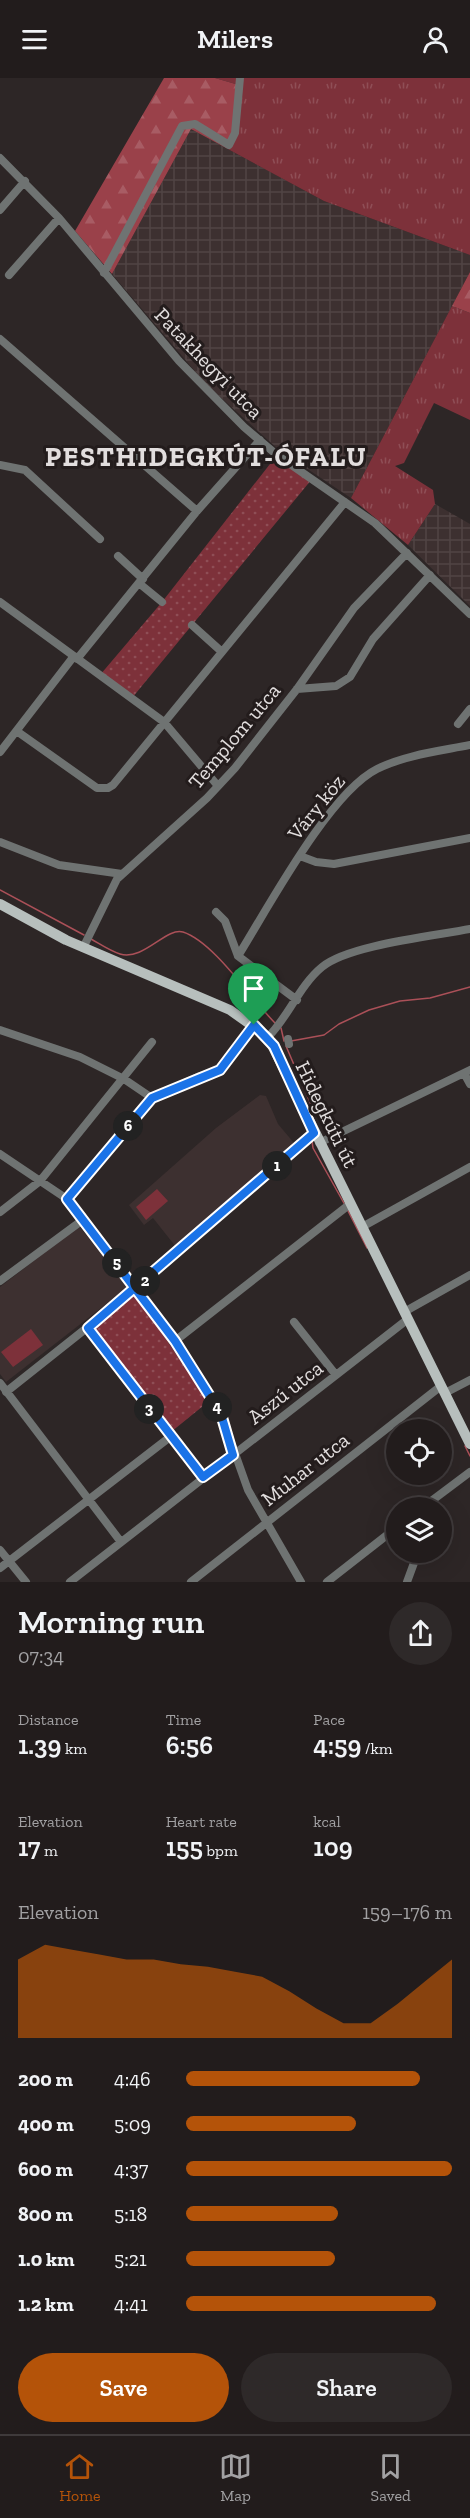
<!DOCTYPE html>
<meta charset="utf-8">
<style>
body{margin:0;font-family:"Zilla Slab",serif;background:#2e2929;color:#f1f3f6;height:100vh;display:flex;flex-direction:column;font-size:22px;white-space:nowrap}
*{box-sizing:border-box;margin:0}
p{font-size:20px;color:#a2a1a3}
.icon{flex:none;width:33px;height:33px;fill:none;stroke:currentColor;stroke-width:2;stroke-linecap:round;stroke-linejoin:round}
.map{position:relative;height:1504px;overflow:hidden}
.drawer{display:flex;flex-direction:column;background:#221c1c;flex:1}
.drawer>*{flex:none}
.tools{position:absolute;left:386px;top:1341px;display:grid;gap:12px}
.tools a{display:grid;place-items:center;width:66px;height:66px;border-radius:50%;background:#221c1c;box-shadow:0 6px 24px #0002,0 0 0 2px #3f3a3b;font-size:30px}
.pin{position:absolute;display:grid;place-items:center;width:51px;height:51px;color:#fff;margin:-62px -26px;border-radius:50% 50% 50% 0;rotate:-45deg;box-shadow:0 0 6px #0007}
.pin .icon{rotate:45deg}
.km{position:absolute;width:30px;height:30px;margin:-15px;border-radius:50%;background:#222;color:#fff;font-size:16px;line-height:30px;text-align:center}
.round{display:grid;place-items:center;flex:none;width:63px;height:63px;border-radius:32px;background:#2e2929}
.overview{display:flex;align-items:center;justify-content:space-between;height:102px;padding:0 18px}
h1{font-size:33px;font-weight:600;line-height:45px}
.stats{display:grid;grid-template-columns:repeat(3,1fr);gap:9px;height:102px;padding:6px 18px}
.stats div{display:grid;align-content:center}
.stats b{font-size:26px;font-weight:600}
.stats small{font-size:16px;font-weight:400}
.stats p{font-size:16px}
.chart{height:168px;padding:12px 18px}
.chart p{display:flex;justify-content:space-between}
.chart svg{width:100%;height:108px;margin-top:6px;fill:#b45309;opacity:.7}
.cta{display:flex;gap:12px;margin-top:auto;padding:12px 18px}
.cta a{flex:1;height:69px;border-radius:36px;background:#b45309;color:#fff;font-size:24px;font-weight:600;line-height:69px;text-align:center}
.cta a+a{background:#2e2929;color:#f1f3f6}
ul{padding:0 18px;list-style:none;font-size:20px}
li{display:grid;grid-template-columns:96px 72px 1fr;align-items:center;height:45px}
li i{height:15px;border-radius:8px;background:#b45309}
header{display:flex;justify-content:space-between;align-items:center;height:78px;padding:0 18px;background:#221c1c;font-size:27px;font-weight:600}
.menu{display:flex;justify-content:space-around;align-items:center;height:84px;border-top:2px solid #3f3a3b;background:#221c1c;font-size:16px;color:#a2a1a3}
.menu a{display:grid;justify-items:center;gap:3px}
.menu .current{color:#b45309}
.map>svg:first-child{display:block}
.built{fill:#3d3030}
.industrial{fill:url(#industrial-grid)}
.grass{fill:url(#grass-tufts)}
.forest{fill:url(#forest-firs)}
.park{fill:url(#park-dots)}
.pitch{fill:#7d313a}
.lines{fill:none;stroke-linecap:round;stroke-linejoin:round}
.stream{stroke:#ab5058;stroke-width:1.5}
.minor{stroke:#6f7372;stroke-width:8}
.major{stroke:#b7bfbd;stroke-width:10}
.route-casing{stroke:#fff;stroke-width:12}
.route{stroke:#1a73e8;stroke-width:8}
.labels{text-anchor:middle;dominant-baseline:central;stroke-width:6;stroke-linejoin:round;paint-order:stroke}
.street-label{font-size:21px;fill:#e2dede;stroke:#231c1c}
.district-label{font-size:27px;font-weight:bold;letter-spacing:1.5px;fill:#e2dede;stroke:#231c1c}
</style>
<header><svg class="icon" aria-label="menu" viewBox="0 0 24 24"><path d="M4 6h16M4 12h16M4 18h16"/></svg>Milers<svg class="icon" aria-label="person" viewBox="0 0 24 24"><circle cx="12" cy="8" r="4"/><path d="M4 21q1-7 8-7t8 7"/></svg></header>
<div class="map">
<svg width="470" height="1504" viewBox="0 0 470 1504">
<defs>
<pattern id="industrial-grid" width="8" height="8" patternUnits="userSpaceOnUse" patternTransform="scale(1.5)"><rect width="8" height="8" fill="#3d3030"/><path d="M0 4h8M4 0v8" fill="none" stroke="#504444"/></pattern>
<pattern id="grass-tufts" width="24" height="20" patternUnits="userSpaceOnUse" patternTransform="scale(1.5)"><rect width="24" height="20" fill="#7d313a"/><path d="M3 7l-1-3M5 7V3M7 7l1-3M15 17l-1-3M17 17v-4M19 17l1-3" fill="none" stroke="#8f4e56"/></pattern>
<pattern id="forest-firs" width="22" height="20" patternUnits="userSpaceOnUse" patternTransform="scale(1.5)"><rect width="22" height="20" fill="#9a414a"/><path d="M5 1l3.5 6h-7zM16 11l3.5 6h-7z" fill="#a85c64"/></pattern>
<pattern id="park-dots" width="8" height="8" patternUnits="userSpaceOnUse" patternTransform="scale(1.5)"><rect width="8" height="8" fill="#7d313a"/><path d="M2 2h.1M6 6h.1" fill="none" stroke="#8f4e56" stroke-width="1.8" stroke-linecap="round"/></pattern>
</defs>
<rect width="100%" height="100%" fill="#2d2626"/>
<path class="built" d="M260,1017l6,1 12,28 16,19 -118,104 -23,-29 -9,7 -15,-20 87,-77z
M79,1148l49,61 -122,95 -6,-8v-87z"/>
<path class="industrial" d="M191,51l133,72 146,54v17l-119,226 -72,-48 -73,-66 -94,-110z
M435,426l35,20v82l-62,-61z"/>
<path class="grass" d="M215,0h255v177l-146,-54 -98,-53 9,-15 4,-48z
M452,228l18,7v107l-36,-17 -30,60 -9,3 38,24 2,14 -27,41 -57,-47z"/>
<path class="forest" d="M164,0h51l24,7 -4,48 -9,15 -35,-19 -79,145 -37,-43z
M470,194v41l-18,-7z"/>
<path class="park" d="M277,377l35,24 -180,219 -32,-23 62,-73z
M136,1216l72,108 -37,30 -77,-104z"/>
<path class="pitch" d="M157,1111l11,12 -22,19 -10,-13z
M31,1251l12,16 -30,22 -12,-15z"/>
<g class="lines">
<path class="stream" d="M0,812l84,45
M91,861c9,5 19,12 29,15 24,7 46,-27 63,-22 31,10 68,67 92,91
M281,950l3,13
M291,963l33,-6 15,-11 30,-14 31,-9 30,-3 40,-11
M286,968l26,61
M312,1063l1,7 32,57
M347,1131l20,39
M465,1368l5,10"/>
<path class="minor" d="M0,80l59,60 120,143 65,66 33,28 98,68 95,91
M0,132l25,-29
M104,195l78,-147 13,-2 34,21 6,-12 5,-55
M9,197l50,-57
M0,261l197,172
M0,387l25,5 75,69
M118,478l25,23
M140,506l22,18
M0,524l164,120 54,64
M192,547l30,27
M77,581l120,-148 63,-71
M297,611l39,-3 14,-9 23,-38 57,-64
M458,646l12,-15
M18,654l79,56h11l5,-3 232,-283
M0,674l74,-96
M0,764l59,23 63,9
M300,778l16,6 18,2 136,-26
M216,834l9,9 13,35 59,44
M83,870l34,-69 90,-81 28,-30 62,-79 57,-81 53,-55
M238,878c30,-48 91,-163 139,-187 28,-14 63,-18 93,-24
M0,952l80,27 44,22 28,19
M268,959c21,-21 31,-51 54,-70 26,-22 112,-31 148,-38
M288,961l1,5
M464,995l6,11
M319,1065l151,-73
M0,1076l67,45 108,142 46,73 27,76 53,92
M67,1121l85,-101 48,-22 20,-6 34,-45
M0,1134l40,-31 112,-139
M362,1149l108,-60
M0,1203l84,-62
M404,1234l66,-37
M294,1244l42,53
M88,1250l115,149
M175,1263l175,-137
M0,1305l121,159
M6,1314l131,-104 177,-155
M445,1315l25,-13
M422,1430l48,-36
M0,1472l26,32
M0,1490l170,-131
M70,1504l338,-263
M191,1504l250,-196
M327,1504l69,-54
M407,1504l11,-30"/>
<path class="major" d="M0,826l66,36 164,70 38,27 202,407"/>
</g>
<g class="lines">
<g class="route-casing">
<path id="route" d="M254,947l20,21 40,87 -226,195 115,149 30,-22 -12,-41 -46,-73 -108,-142 85,-101 68,-28 34,-45"/>
</g>
<use href="#route" class="route"/>
</g>
<g class="labels">
<g class="street-label">
<text transform="translate(209 285) rotate(46)">Patakhegyi utca</text>
<text transform="translate(234 658) rotate(-50)">Templom utca</text>
<text transform="translate(316 729) rotate(-51)">Váry köz</text>
<text transform="translate(327 1036) rotate(64)">Hidegkúti út</text>
<text transform="translate(285 1314) rotate(-38)">Aszú utca</text>
<text transform="translate(305 1391) rotate(-38)">Muhar utca</text>
</g>
<g class="district-label">
<text x="206" y="379">PESTHIDEGKÚT-ÓFALU</text>
</g>
</g>
</svg>
<div class="tools">
<a><svg class="icon" aria-label="locate" viewBox="0 0 24 24"><circle cx="12" cy="12" r="6"/><path d="M12 2v4M12 18v4M2 12h4M18 12h4"/></svg></a>
<a><svg class="icon" aria-label="layers" viewBox="0 0 24 24"><path d="M12 4l9 5-9 5-9-5zM3 14l9 5 9-5"/></svg></a>
</div>
<div class="pin" style="left:254px;top:947px;background:#1e9e55"><svg class="icon" aria-label="arrive" viewBox="0 0 24 24"><path d="M6 21V4h12l-3 4 3 4H6"/></svg></div>
<b class="km" style="left:277px;top:1088px">1</b>
<b class="km" style="left:145px;top:1203px">2</b>
<b class="km" style="left:149px;top:1331px">3</b>
<b class="km" style="left:217px;top:1329px">4</b>
<b class="km" style="left:117px;top:1185px">5</b>
<b class="km" style="left:128px;top:1048px">6</b>
</div>
<section class="drawer">
<div class="overview"><div><h1>Morning run</h1><p>07:34</p></div><a class="round"><svg class="icon" aria-label="share" viewBox="0 0 24 24"><path d="M12 15V3M7 8l5-5 5 5M5 13v7h14v-7"/></svg></a></div>
<div class="stats">
<div><p>Distance</p><b>1.39<small> km</small></b></div>
<div><p>Time</p><b>6:56</b></div>
<div><p>Pace</p><b>4:59<small> /km</small></b></div>
</div>
<div class="stats">
<div><p>Elevation</p><b>17<small> m</small></b></div>
<div><p>Heart rate</p><b>155<small> bpm</small></b></div>
<div><p>kcal</p><b>109</b></div>
</div>
<div class="chart"><p><span>Elevation</span>159–176 m</p>
<svg viewBox="0 0 160 44" preserveAspectRatio="none"><path d="M0 44V12L10 6L20 8L30 10L40 12L50 12L60 14L70 15L80 17L90 19L100 25L110 32L120 38L130 38L140 30L150 21L160 12V44z"/></svg>
</div>
<ul>
<li><b>200 m</b>4:46<i style="width:88%"></i></li>
<li><b>400 m</b>5:09<i style="width:64%"></i></li>
<li><b>600 m</b>4:37<i style="width:100%"></i></li>
<li><b>800 m</b>5:18<i style="width:57%"></i></li>
<li><b>1.0 km</b>5:21<i style="width:56%"></i></li>
<li><b>1.2 km</b>4:41<i style="width:94%"></i></li>
</ul>
<div class="cta"><a>Save</a><a>Share</a></div>
</section>
<nav class="menu">
<a class="current"><svg class="icon" aria-label="home" viewBox="0 0 24 24"><path d="M3 11l9-7 9 7M6 9v11h12V9"/></svg>Home</a>
<a><svg class="icon" aria-label="map" viewBox="0 0 24 24"><path d="M3 6l6-2 6 2 6-2v14l-6 2-6-2-6 2zM9 4v14M15 6v14"/></svg>Map</a>
<a><svg class="icon" aria-label="saved" viewBox="0 0 24 24"><path d="M7 4h10v16l-5-4-5 4z"/></svg>Saved</a>
</nav>
